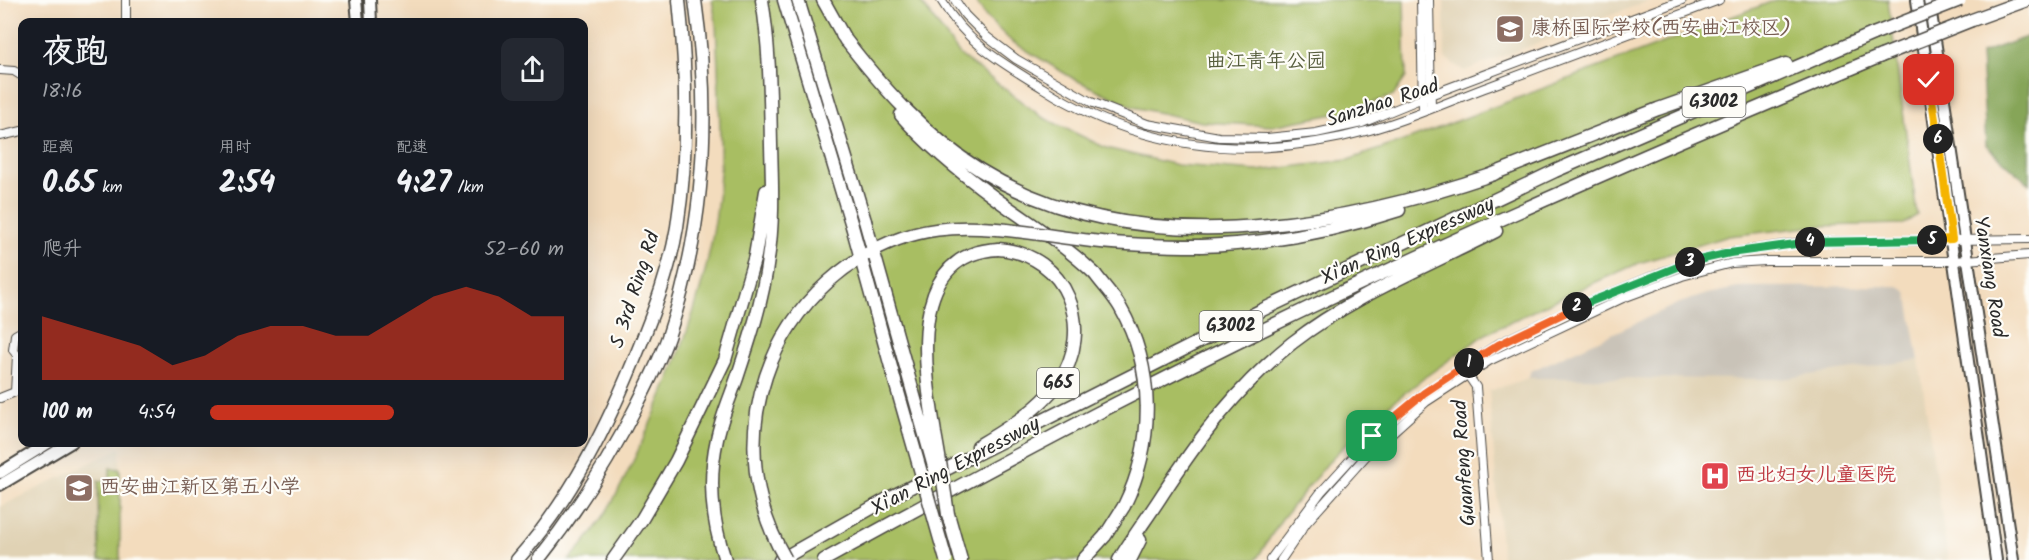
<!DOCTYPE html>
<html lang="zh">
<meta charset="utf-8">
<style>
body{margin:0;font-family:Kalam,"LXGW WenKai TC",sans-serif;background:#242831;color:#f1f3f6;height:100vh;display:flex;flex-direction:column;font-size:22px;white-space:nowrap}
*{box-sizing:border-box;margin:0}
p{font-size:20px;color:#9ea1a6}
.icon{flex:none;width:33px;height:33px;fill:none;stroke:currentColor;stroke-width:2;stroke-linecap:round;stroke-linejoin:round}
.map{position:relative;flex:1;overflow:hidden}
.sheet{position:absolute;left:18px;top:18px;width:570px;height:429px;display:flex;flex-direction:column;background:#171b24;border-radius:12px;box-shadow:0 6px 24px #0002}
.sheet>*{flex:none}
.pin{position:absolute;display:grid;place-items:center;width:51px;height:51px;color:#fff;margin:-26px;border-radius:12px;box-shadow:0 3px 9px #0006}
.km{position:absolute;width:30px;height:30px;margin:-15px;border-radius:50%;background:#222;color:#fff;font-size:16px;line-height:30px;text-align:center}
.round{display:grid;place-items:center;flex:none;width:63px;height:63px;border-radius:12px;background:#242831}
.head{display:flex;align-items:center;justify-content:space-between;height:102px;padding:0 24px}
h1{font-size:33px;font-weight:800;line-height:45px}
.figures{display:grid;grid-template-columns:repeat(3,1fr);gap:9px;height:102px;padding:6px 24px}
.figures div{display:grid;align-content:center}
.figures b{font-size:30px;font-weight:800}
.figures small{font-size:16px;font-weight:400}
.figures p{font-size:16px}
.chart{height:168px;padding:12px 24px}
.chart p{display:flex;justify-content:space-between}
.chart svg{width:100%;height:108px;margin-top:6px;fill:#c8321e;opacity:.7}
ul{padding:0 24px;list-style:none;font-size:20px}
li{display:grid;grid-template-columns:96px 72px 1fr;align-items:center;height:45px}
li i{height:15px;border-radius:8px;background:#c8321e}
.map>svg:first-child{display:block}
.built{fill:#e0d2b4}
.industrial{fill:#c9c3b8}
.green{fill:#a8be62;stroke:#6a7446;stroke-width:1.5}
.forest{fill:#86a558;stroke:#586842;stroke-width:1.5}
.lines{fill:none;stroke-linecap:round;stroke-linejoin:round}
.minor-casing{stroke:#494641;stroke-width:10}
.major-casing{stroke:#494641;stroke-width:14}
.highway-casing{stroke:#494641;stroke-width:15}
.minor{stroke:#fff;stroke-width:8}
.major{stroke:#fff;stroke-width:10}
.highway{stroke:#fff;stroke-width:12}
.highway-bridge-casing{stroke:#494641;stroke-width:15;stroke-linecap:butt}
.highway-bridge{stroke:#fff;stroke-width:12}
.split-1-casing{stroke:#fff;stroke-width:12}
.split-2-casing{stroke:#fff;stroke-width:12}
.split-3-casing{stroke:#fff;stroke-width:12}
.split-4-casing{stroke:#fff;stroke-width:12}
.split-5-casing{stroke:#fff;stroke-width:12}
.split-6-casing{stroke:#fff;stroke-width:12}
.split-7-casing{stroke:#fff;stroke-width:12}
.split-1{stroke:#f0652b;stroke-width:8}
.split-2{stroke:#f0652b;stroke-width:8}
.split-3{stroke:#22a559;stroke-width:8}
.split-4{stroke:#22a559;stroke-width:8}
.split-5{stroke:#22a559;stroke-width:8}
.split-6{stroke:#f5b400;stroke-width:8}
.split-7{stroke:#f5b400;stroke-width:8}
.labels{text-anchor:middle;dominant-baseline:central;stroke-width:4.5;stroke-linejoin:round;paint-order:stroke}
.shield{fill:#fdfcf7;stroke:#6a6a68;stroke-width:1.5}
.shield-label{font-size:18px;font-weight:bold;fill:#2b2b2b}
.education-label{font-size:20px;fill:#785e54;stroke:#fdfcf7;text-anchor:start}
.park-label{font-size:20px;fill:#575e3e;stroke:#fdfcf7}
.street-label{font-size:20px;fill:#2b2b2b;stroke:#fdfcf7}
.health-label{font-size:20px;fill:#be3a42;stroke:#fdfcf7;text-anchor:start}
</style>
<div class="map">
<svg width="2029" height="560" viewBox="0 0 2029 560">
<rect width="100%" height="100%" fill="#fdfcf7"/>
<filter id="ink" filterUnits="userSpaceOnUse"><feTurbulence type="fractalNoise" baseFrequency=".0167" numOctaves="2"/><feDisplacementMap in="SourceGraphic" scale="12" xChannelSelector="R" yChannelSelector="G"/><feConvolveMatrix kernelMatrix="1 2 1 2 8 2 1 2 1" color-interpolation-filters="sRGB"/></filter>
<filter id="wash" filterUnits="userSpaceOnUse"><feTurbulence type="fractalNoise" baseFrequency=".008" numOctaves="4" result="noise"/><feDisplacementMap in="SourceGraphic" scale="24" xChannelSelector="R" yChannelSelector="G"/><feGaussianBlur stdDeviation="1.35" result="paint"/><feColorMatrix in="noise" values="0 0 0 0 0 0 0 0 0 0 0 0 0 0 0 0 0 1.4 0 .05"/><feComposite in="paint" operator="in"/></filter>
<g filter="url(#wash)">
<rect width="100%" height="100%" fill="#f3dcbd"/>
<path class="built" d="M1444,0h207l-187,71 -19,-13z
M1919,360l29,200h-446l-13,-169 39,-13 254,1z
M120,448v112h-120v-53z"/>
<path class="industrial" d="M1898,286l9,6 12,68 -137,19 -254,-1 3,-7 146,-67 30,-10 36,-7z"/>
<path class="green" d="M712,0h207l41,55 82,62 64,31 71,17 80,6 91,-11 64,-22 364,-138h112l29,215 -13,9 -87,2 -88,10 -90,27 -77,34 -76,37 -58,41 -54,42 -42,41 -51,62 -25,40h-687c35,-35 57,-82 77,-127 37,-82 70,-170 74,-261 1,-50 -2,-100 -4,-150z
M975,0h429l2,77 -13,19 -48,16 -73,14 -70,-4 -69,-15 -59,-28 -63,-38 -25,-24z
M110,468l10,1v91h-21l-1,-79h12z"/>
<path class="forest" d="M2029,36v148l-43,-39 -5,-92z"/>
</g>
<g filter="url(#ink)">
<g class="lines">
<g class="minor-casing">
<path id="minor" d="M941,0c25,43 61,63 102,88 101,64 212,74 327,42 44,-12 86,-32 128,-47 74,-28 148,-55 221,-83
M955,0l10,15 22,22 29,22 75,43 56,22 72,13 48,1 49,-5 46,-10 68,-28 252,-95
M1421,0l2,111
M1429,0l2,108
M126,22v-22
M0,70l14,1 8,5
M0,136l22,-5
M1465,371l11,16 13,173
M0,398l15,-6 2,-37 -4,-5 2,-15 7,-4
M1270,560l51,-68 51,-56 25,-21 27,-22 76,-50 73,-34 87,-36 35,-12 35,-8 73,-11 226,-3
M1281,560l26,-38 59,-66 60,-54 63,-41 134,-63 59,-22 50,-13 34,-2h188l75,-6"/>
</g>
<g class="major-casing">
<path id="major" d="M356,0l2,22
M370,0l1,22
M1917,0l79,560
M1929,0l84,560
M0,473l50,-31
M0,485l72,-43"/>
</g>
<g class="highway-casing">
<path id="highway" d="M784,0l68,226
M798,0l67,221
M823,0l23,41
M1972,20l55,-20
M842,35c39,51 83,101 138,135 152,94 355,58 514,4
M901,115c28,32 60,58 94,83 34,25 69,46 100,76
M1488,176l170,-67 128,-45
M1201,246c67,-2 134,-15 198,-36
M978,446c28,-17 61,-36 80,-63 38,-54 10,-129 -60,-134
M948,514l13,46
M517,560c55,-62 91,-135 122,-212 16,-39 31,-79 38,-121 12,-76 10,-151 2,-227
M538,560c39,-49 72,-101 100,-157 11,-22 22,-43 30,-66 37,-109 43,-224 27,-337
M613,560l29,-41 34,-58 49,-101 30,-104 11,-65
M725,560c-13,-39 -17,-81 -8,-121 4,-21 13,-41 20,-61 13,-39 26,-78 31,-119 6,-38 4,-75 3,-114 -1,-49 -1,-96 -9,-145
M780,560l111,-63 369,-186 295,-140 318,-137
M824,560c192,-106 387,-209 587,-300 155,-71 312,-138 470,-204
M1083,560l22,-24 19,-30
M1119,560c13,-22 29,-43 43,-65 37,-57 76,-109 130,-152 60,-47 136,-77 204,-112
M1130,560l10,-20"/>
</g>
<use href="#minor" class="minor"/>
<use href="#major" class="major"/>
<use href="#highway" class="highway"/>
<g class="highway-bridge-casing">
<path id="highway-bridge" d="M1873,34l87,-34
M1881,56l91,-36
M865,221l69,246
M852,226l44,159 50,175
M1095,274c8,11 18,21 25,33 35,61 35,136 4,199
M948,514c-4,-27 -8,-54 -13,-81 -10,-62 -30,-179 63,-184
M786,560c-33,-56 -41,-122 -20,-184 12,-36 34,-69 62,-94 87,-77 162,-53 264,-41 36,4 72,5 109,5"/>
</g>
<use href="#highway-bridge" class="highway-bridge"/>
</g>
</g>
<g class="lines" filter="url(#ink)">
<g class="split-1-casing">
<path id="split-1" d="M1372,436l52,-43 45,-30"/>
</g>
<g class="split-2-casing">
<path id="split-2" d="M1469,363l31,-19 77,-37"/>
</g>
<g class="split-3-casing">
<path id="split-3" d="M1577,307l113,-45"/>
</g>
<g class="split-4-casing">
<path id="split-4" d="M1690,262l40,-9 80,-11"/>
</g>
<g class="split-5-casing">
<path id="split-5" d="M1810,242l122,-2"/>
</g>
<g class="split-6-casing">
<path id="split-6" d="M1932,240l20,-1 -14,-100"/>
</g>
<g class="split-7-casing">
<path id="split-7" d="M1929,80l9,59"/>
</g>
<use href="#split-1" class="split-1"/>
<use href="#split-2" class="split-2"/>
<use href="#split-3" class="split-3"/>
<use href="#split-4" class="split-4"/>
<use href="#split-5" class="split-5"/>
<use href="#split-6" class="split-6"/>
<use href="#split-7" class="split-7"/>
</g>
<defs>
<g id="school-square" transform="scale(1.5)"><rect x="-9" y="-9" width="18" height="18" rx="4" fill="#8d6e63" stroke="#fdfcf7"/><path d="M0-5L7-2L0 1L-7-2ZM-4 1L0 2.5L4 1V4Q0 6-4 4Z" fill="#fff"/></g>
<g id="hospital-square" transform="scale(1.5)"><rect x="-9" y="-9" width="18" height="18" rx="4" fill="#e0444e" stroke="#fdfcf7"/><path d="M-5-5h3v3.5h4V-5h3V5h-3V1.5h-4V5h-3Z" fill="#fff"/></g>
</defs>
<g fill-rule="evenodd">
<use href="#school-square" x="1510" y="29"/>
<use href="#hospital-square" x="1715" y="476"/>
<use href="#school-square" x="79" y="488"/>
</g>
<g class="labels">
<g class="shield">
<rect x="1682.5" y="87" width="63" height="30" rx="4.5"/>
<rect x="1199.5" y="311" width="63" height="30" rx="4.5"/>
<rect x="1037" y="368" width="42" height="30" rx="4.5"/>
</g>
<g class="shield-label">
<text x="1714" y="102">G3002</text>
<text x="1231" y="326">G3002</text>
<text x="1058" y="383">G65</text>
</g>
<g class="education-label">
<text x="1531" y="29">康桥国际学校(西安曲江校区)</text>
<text x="100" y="488">西安曲江新区第五小学</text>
</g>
<g class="park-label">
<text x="1266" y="62">曲江青年公园</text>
</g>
<g class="street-label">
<text transform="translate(1383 104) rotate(-18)">Sanzhao Road</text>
<text transform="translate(1408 242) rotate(-24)">Xi'an Ring Expressway</text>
<text transform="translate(1989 277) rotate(81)">Yanxiang Road</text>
<text transform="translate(636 290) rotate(-72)">S 3rd Ring Rd</text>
<text transform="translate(1465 463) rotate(-94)">Guanfeng Road</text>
<text transform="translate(956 467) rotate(-28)">Xi'an Ring Expressway</text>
</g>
<g class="health-label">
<text x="1736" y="476">西北妇女儿童医院</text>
</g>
</g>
</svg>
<div class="pin" style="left:1372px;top:436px;background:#1e9e55"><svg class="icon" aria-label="arrive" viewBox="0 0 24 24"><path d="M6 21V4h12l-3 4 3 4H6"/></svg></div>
<div class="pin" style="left:1929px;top:80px;background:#d93025"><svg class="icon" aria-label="check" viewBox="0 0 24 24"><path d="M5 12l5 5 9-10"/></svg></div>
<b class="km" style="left:1469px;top:363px">1</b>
<b class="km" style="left:1577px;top:307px">2</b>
<b class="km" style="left:1690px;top:262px">3</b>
<b class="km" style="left:1810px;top:242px">4</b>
<b class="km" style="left:1932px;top:240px">5</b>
<b class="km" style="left:1938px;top:139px">6</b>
<section class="sheet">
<div class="head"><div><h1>夜跑</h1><p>18:16</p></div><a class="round"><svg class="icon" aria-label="share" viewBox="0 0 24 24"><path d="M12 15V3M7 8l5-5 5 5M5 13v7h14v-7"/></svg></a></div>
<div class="figures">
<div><p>距离</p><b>0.65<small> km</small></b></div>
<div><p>用时</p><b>2:54</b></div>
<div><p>配速</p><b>4:27<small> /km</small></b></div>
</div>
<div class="chart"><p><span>爬升</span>52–60 m</p>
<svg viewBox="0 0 160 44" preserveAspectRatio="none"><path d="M0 44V18L10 22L20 26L30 30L40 38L50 34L60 26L70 22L80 22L90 26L100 26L110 18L120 10L130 6L140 10L150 18L160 18V44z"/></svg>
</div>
<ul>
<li><b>100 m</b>4:54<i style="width:52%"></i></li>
</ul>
</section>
</div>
